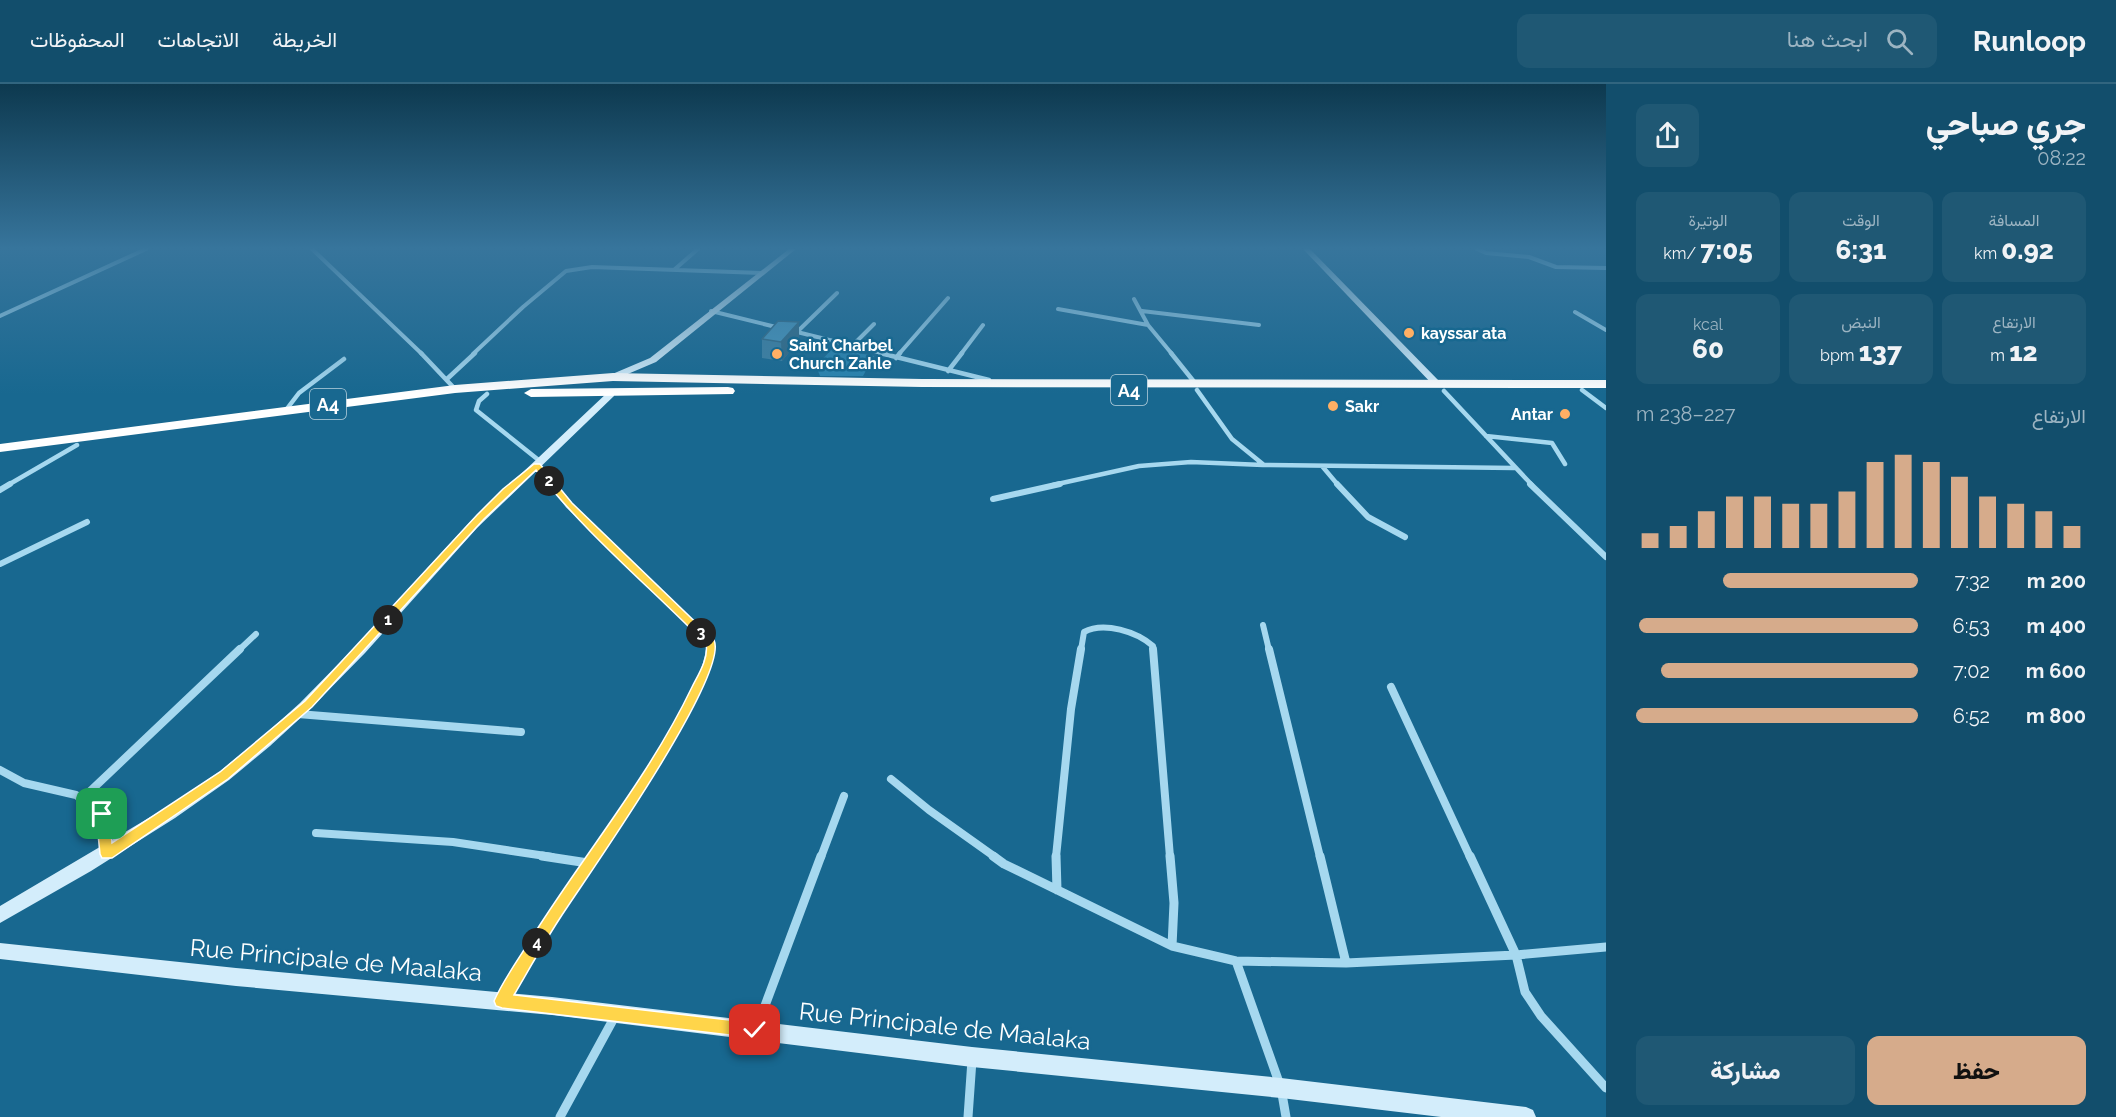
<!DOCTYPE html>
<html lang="ar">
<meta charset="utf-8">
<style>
body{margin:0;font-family:Raleway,Vazirmatn,sans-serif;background:#1f5874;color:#f1f3f6;direction:rtl;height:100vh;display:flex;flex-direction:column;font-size:22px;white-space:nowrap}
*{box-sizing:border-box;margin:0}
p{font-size:20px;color:#9cb4c2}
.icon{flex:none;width:33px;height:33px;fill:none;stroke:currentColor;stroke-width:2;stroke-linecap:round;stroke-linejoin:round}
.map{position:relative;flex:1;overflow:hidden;direction:ltr}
.side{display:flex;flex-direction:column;background:#124e6c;width:510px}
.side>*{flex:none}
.pin{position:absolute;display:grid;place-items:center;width:51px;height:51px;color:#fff;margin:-26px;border-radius:12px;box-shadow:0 3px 9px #0006}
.km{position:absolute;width:30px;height:30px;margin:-15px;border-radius:50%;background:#222;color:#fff;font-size:16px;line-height:30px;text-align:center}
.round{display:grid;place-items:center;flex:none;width:63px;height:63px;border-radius:12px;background:#1f5874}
.headline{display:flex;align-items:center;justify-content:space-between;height:102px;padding:0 30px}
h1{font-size:33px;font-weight:800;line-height:45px}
.metrics{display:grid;grid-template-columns:repeat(3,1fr);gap:9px;height:102px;padding:6px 30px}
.metrics div{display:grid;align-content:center;border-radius:12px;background:#1f5874;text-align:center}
.metrics b{font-size:26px;font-weight:800}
.metrics small{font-size:16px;font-weight:400}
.metrics p{font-size:16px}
.chart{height:168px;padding:12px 30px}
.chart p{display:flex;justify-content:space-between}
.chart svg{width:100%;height:108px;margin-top:6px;stroke:#d6ab8b;stroke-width:6}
.primary-button{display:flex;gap:12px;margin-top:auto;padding:12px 30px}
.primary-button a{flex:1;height:69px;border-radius:12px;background:#d6ab8b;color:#111;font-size:24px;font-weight:800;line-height:69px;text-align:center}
.primary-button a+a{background:#1f5874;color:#f1f3f6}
ul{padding:0 30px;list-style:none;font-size:20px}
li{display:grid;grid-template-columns:96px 72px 1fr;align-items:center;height:45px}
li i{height:15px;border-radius:8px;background:#d6ab8b}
header{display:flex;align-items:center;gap:36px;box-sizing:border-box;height:84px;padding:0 30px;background:#124e6c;border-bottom:2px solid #31657f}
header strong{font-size:28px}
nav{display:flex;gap:33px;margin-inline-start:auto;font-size:21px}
.search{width:420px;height:54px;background:#1f5874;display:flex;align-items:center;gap:15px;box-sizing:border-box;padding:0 21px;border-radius:12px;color:#9cb4c2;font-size:22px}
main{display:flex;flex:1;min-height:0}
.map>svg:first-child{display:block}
.green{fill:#2a84af}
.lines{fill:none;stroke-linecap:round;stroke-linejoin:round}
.street-far4{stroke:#a6d8ef;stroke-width:4}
.street-far3{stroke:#a6d8ef;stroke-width:4.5}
.street-far2{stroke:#a6d8ef;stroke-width:6}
.street-far1{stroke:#a6d8ef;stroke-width:8}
.street{stroke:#a6d8ef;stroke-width:9}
.secondary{fill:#d3edfb;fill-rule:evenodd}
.highway{fill:#fff;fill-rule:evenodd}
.wall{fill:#3f81a2}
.shaded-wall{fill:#336984}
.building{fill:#4996bc;stroke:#336984;stroke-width:1.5}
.route{fill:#ffd54a;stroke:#fff;stroke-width:1.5}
.poi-dot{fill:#ffaf64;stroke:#186890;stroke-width:2}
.labels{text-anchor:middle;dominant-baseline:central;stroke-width:5;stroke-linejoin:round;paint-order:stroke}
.far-poi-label{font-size:16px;font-weight:bold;fill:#fff;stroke:#186890;text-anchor:start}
.shield{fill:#186890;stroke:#bad2de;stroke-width:1.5}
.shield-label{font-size:18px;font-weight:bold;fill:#fff}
.near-street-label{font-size:24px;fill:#fff;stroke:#186890}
</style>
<header>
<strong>Runloop</strong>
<div class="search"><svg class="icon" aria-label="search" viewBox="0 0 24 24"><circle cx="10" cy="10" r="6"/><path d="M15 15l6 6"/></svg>ابحث هنا</div>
<nav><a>الخريطة</a><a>الاتجاهات</a><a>المحفوظات</a></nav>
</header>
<main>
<section class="side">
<div class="headline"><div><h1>جري صباحي</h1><p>08:22</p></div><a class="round"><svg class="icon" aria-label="share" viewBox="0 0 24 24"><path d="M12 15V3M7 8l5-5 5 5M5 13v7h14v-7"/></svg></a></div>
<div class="metrics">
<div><p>المسافة</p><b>0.92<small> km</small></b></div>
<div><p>الوقت</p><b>6:31</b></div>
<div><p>الوتيرة</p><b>7:05<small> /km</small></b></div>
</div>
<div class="metrics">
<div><p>الارتفاع</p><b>12<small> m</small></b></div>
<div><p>النبض</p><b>137<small> bpm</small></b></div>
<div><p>kcal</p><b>60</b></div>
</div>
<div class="chart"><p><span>الارتفاع</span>227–238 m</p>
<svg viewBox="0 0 160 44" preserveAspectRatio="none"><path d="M5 44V38M15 44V35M25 44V29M35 44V23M45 44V23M55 44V26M65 44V26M75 44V21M85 44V9M95 44V6M105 44V9M115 44V15M125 44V23M135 44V26M145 44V29M155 44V35"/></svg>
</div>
<ul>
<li><b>200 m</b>7:32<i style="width:69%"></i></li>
<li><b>400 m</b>6:53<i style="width:99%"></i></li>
<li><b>600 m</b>7:02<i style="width:91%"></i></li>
<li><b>800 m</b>6:52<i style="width:100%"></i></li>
</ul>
<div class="primary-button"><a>حفظ</a><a>مشاركة</a></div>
</section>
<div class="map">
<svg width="1606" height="1033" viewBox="0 0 1606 1033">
<rect width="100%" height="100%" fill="#186890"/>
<path class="green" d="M833,264l41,8 -11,20h-43l-4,-10z"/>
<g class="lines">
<path class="street-far4" d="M312,165l110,105
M1477,165l9,4 43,4 27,10 50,1
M675,185l23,-20
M1134,215l14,26 24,29
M1058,225l90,16
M711,227l69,17
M1142,227l117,14
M1575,228l31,18
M0,232l146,-67
M793,247l93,23
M797,248l40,-39
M851,263l23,-23
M473,270l50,-47 43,-36 26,-4 170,6
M899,270l49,-56
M961,270l22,-29"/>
<path class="street-far3" d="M421,269l34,36
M880,269l109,27
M1171,269l24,30
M896,274l4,-5
M948,287l14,-18
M447,295l28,-26
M1197,306l35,49 32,26 250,3
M1582,306l24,18
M1444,307l88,94
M487,310l-8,7 -3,9 65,52
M286,326l13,-17 45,-34
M1486,352l66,7 13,21
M537,381l16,20
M1322,382l16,19
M8,401l69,-40
M1053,401l86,-19 52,-4 72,3"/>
<path class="street-far2" d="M552,400l16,21 143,138 -1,7
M1337,400l31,33 37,20
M1530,400l76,73
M0,406l10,-6
M993,415l67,-15
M0,480l87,-42
M1263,541l6,25
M239,566l17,-16
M1081,566l3,-18c20,-11 53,0 69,14v4"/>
<path class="street-far1" d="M1153,565l17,208
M1269,565l51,208
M1391,603l79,170
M298,630l223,18
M0,686l24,13 52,12 26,19 5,36
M891,695l38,31 66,47
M83,714l157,-149
M316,749l137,9 99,15
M592,773c31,-45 63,-92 90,-140 12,-22 25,-44 28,-68
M821,773l23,-61
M1056,773l15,-148 10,-60"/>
<path class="street" d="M542,772l46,7
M993,772l11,8 168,82 64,15 110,2 170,-8 90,-8
M1056,772l1,34
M1170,772l4,47 -2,43
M1320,772l26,107
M1470,772l46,99 9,37 16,24 65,72
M1236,877l45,127 5,29
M504,914l49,-82 40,-60
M757,943l64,-171
M560,1033l54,-99
M968,1033l4,-57"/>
<path class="secondary" d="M789,165h7l-140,113 -40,17h-6v-4l40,-17z
M1303,165h7l130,133v4h-6z
M611,307l3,1v4l-137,132 -112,125 -56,57 -39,36 -41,34 -54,38 -84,53 -91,52v-17l164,-97 55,-37 41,-33 40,-36 56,-57 113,-123 139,-131z
M0,859l236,25 316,29 420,50 309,31 245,29 7,3 3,7h-95l-160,-19 -309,-31 -420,-52 -316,-29 -236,-27z"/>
<path class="highway" d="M613,289l309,6 684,1v8l-684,-1 -309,-6 -158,12 -455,59v-8l455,-59z
M728,303l5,1 2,3 -2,3 -202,3 -7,-4 7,-4z"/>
</g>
<path class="wall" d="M762,255l37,1 -17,21 -20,-3z"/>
<path class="shaded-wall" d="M799,238v18l-17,21 -1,-19z"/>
<path class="building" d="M778,237l21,1 -18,20 -19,-3z"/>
<linearGradient id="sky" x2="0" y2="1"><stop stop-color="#0d394f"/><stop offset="0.53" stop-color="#37759c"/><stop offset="1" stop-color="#37759c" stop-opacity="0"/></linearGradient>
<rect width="1606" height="310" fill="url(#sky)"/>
<path class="route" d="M534,380h6l32,39 142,137c16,34 -123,231 -148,269 -19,28 -35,57 -52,86l241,28 6,2 2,5 -2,6 -6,2 -253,-30 -6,-2 -2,-5c10,-23 27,-45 40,-67 52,-82 116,-159 158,-247 6,-12 17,-29 14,-43 -57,-58 -120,-110 -170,-174l-52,49 -172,188 -84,72 -116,79h-10l-2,-4 -4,-40 2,-4h9l2,4 3,29 108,-71 85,-71 172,-186 26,-26z"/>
<g class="poi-dot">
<circle cx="1409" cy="249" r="6"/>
<circle cx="777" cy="270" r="6"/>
<circle cx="1333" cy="322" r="6"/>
<circle cx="1565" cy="330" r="6"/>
</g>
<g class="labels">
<g class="far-poi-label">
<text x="1421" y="249">kayssar ata</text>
<text x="789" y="261">Saint Charbel<tspan x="789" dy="18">Church Zahle</tspan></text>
<text x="1345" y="322">Sakr</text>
<text x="1553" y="330" text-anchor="end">Antar</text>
</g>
<g class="shield">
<rect x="1111" y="291" width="36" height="30" rx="4.5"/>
<rect x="310" y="305" width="36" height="30" rx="4.5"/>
</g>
<g class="shield-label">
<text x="1129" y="306">A4</text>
<text x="328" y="320">A4</text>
</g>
<g class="near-street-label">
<text transform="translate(336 876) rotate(5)">Rue Principale de Maalaka</text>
<text transform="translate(945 942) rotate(6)">Rue Principale de Maalaka</text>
</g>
</g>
</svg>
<div class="pin" style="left:102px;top:730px;background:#1e9e55"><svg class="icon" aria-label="arrive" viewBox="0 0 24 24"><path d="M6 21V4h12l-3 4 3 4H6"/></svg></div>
<div class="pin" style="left:755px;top:946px;background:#d93025"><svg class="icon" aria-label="check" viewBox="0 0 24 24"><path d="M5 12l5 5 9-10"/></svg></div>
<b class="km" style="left:388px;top:536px">1</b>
<b class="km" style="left:549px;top:397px">2</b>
<b class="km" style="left:701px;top:549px">3</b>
<b class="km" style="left:537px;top:859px">4</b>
</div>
</main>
